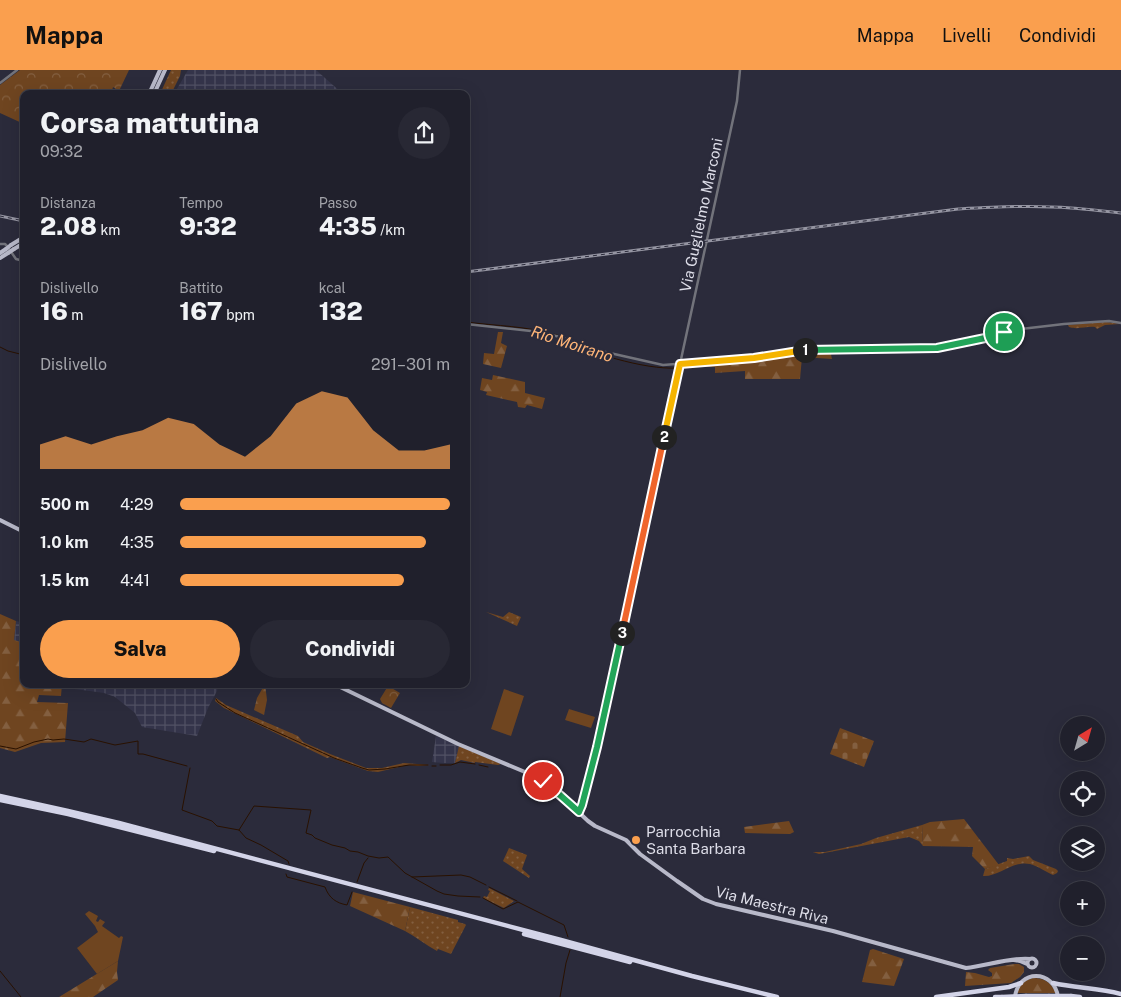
<!DOCTYPE html>
<html lang="it">
<meta charset="utf-8">
<style>
body{margin:0;font-family:"Public Sans",sans-serif;background:#282834;color:#f1f3f6;height:100vh;display:flex;flex-direction:column;font-size:19px;white-space:nowrap}
*{box-sizing:border-box;margin:0}
p{font-size:16px;color:#a2a3a9}
.icon{flex:none;width:28px;height:28px;fill:none;stroke:currentColor;stroke-width:2;stroke-linecap:round;stroke-linejoin:round}
.map{position:relative;flex:1;overflow:hidden}
.drawer{position:absolute;left:20px;top:20px;width:450px;height:598px;display:flex;flex-direction:column;background:#20202c;border-radius:10px;box-shadow:0 5px 20px #0002,0 0 0 1px #3d3e48}
.drawer>*{flex:none}
.needle{width:32px;rotate:37deg}
.buttons{position:absolute;left:1060px;top:646px;display:grid;gap:10px}
.buttons a{display:grid;place-items:center;width:45px;height:45px;border-radius:50%;background:#20202c;box-shadow:0 5px 20px #0002,0 0 0 1px #3d3e48;font-size:25px}
.pin{position:absolute;display:grid;place-items:center;width:42px;height:42px;color:#fff;margin:-21px;border:2px solid #fff;border-radius:50%;box-shadow:0 1px 5px #0007}
.km{position:absolute;width:25px;height:25px;margin:-12px;border-radius:50%;background:#222;color:#fff;font-size:14px;line-height:25px;text-align:center}
.round{display:grid;place-items:center;flex:none;width:52px;height:52px;border-radius:26px;background:#282834}
.overview{display:flex;align-items:center;justify-content:space-between;height:85px;padding:0 20px}
h1{font-size:28px;font-weight:800;line-height:38px}
.stats{display:grid;grid-template-columns:repeat(3,1fr);gap:8px;height:85px;padding:5px 20px}
.stats div{display:grid;align-content:center}
.stats b{font-size:25px;font-weight:800}
.stats small{font-size:14px;font-weight:400}
.stats p{font-size:14px}
.chart{height:140px;padding:10px 20px}
.chart p{display:flex;justify-content:space-between}
.chart svg{width:100%;height:90px;margin-top:5px;fill:#fa9f4e;opacity:.7}
.action{display:flex;gap:10px;margin-top:auto;padding:10px 20px}
.action a{flex:1;height:58px;border-radius:30px;background:#fa9f4e;color:#111;font-size:20px;font-weight:800;line-height:58px;text-align:center}
.action a+a{background:#282834;color:#f1f3f6}
ul{padding:0 20px;list-style:none;font-size:16px}
li{display:grid;grid-template-columns:80px 60px 1fr;align-items:center;height:38px}
li i{height:12px;border-radius:6px;background:#fa9f4e}
header{display:flex;align-items:center;gap:30px;box-sizing:border-box;height:70px;padding:0 25px;background:#fa9f4e;color:#111}
header strong{font-size:24px}
nav{display:flex;gap:28px;margin-inline-start:auto;font-size:18px}
.map>svg:first-child{display:block}
.industrial{fill:url(#industrial-grid)}
.grass{fill:url(#grass-dots)}
.forest{fill:url(#forest-firs)}
.cemetery{fill:url(#cemetery-stones)}
.park{fill:url(#park-crowns)}
.garden{fill:#6f4520}
.lines{fill:none;stroke-linecap:round;stroke-linejoin:round}
.stream{stroke:#291100;stroke-width:1}
.minor{stroke:#72737b;stroke-width:2.5}
.major{stroke:#b8b9c9;stroke-width:4}
.highway{stroke:#d3d4e8;stroke-width:4.5}
.rail-casing{stroke:#9595a2;stroke-width:3}
.rail{stroke:#2b2b3b;stroke-width:1;stroke-dasharray:4;stroke-linecap:butt}
.major-bridge{stroke:#b8b9c9;stroke-width:4}
.highway-bridge{stroke:#d3d4e8;stroke-width:4.5}
.split-1-casing{stroke:#fff;stroke-width:10}
.split-2-casing{stroke:#fff;stroke-width:10}
.split-3-casing{stroke:#fff;stroke-width:10}
.split-4-casing{stroke:#fff;stroke-width:10}
.split-1{stroke:#22a559;stroke-width:6}
.split-2{stroke:#f5b400;stroke-width:6}
.split-3{stroke:#f0652b;stroke-width:6}
.split-4{stroke:#22a559;stroke-width:6}
.poi-dot{fill:#fa9f4e;stroke:#2b2b3b;stroke-width:2}
.labels{text-anchor:middle;dominant-baseline:central;stroke-width:4.5;stroke-linejoin:round;paint-order:stroke}
.street-label{font-size:15px;fill:#dddde8;stroke:#2b2b3b}
.poi-label{font-size:15px;fill:#dddde8;stroke:#2b2b3b;text-anchor:start}
.water-label{font-size:16px;font-style:italic;fill:#ffb578;stroke:#2b2b3b}
</style>
<header>
<strong>Mappa</strong>
<nav><a>Mappa</a><a>Livelli</a><a>Condividi</a></nav>
</header>
<div class="map">
<svg width="1121" height="927" viewBox="0 0 1121 927">
<defs>
<pattern id="industrial-grid" width="8" height="8" patternUnits="userSpaceOnUse" patternTransform="scale(1.25)"><rect width="8" height="8" fill="#34344a"/><path d="M0 4h8M4 0v8" fill="none" stroke="#515164"/></pattern>
<pattern id="grass-dots" width="8" height="8" patternUnits="userSpaceOnUse" patternTransform="scale(1.25)"><rect width="8" height="8" fill="#6f4520"/><path d="M2 2h.1M6 6h.1" fill="none" stroke="#835f40" stroke-width="1.8" stroke-linecap="round"/></pattern>
<pattern id="forest-firs" width="22" height="20" patternUnits="userSpaceOnUse" patternTransform="scale(1.25)"><rect width="22" height="20" fill="#6f4520"/><path d="M5 1l3.5 6h-7zM16 11l3.5 6h-7z" fill="#835f40"/></pattern>
<pattern id="cemetery-stones" width="16" height="16" patternUnits="userSpaceOnUse" patternTransform="scale(1.25)"><rect width="16" height="16" fill="#6f4520"/><path d="M2 7V4a2 2 0 0 1 4 0v3zM10 15v-3a2 2 0 0 1 4 0v3z" fill="#835f40"/></pattern>
<pattern id="park-crowns" width="20" height="18" patternUnits="userSpaceOnUse" patternTransform="scale(1.25)"><rect width="20" height="18" fill="#6f4520"/><path d="M2 6a3 3 0 1 1 6 0M12 15a3 3 0 1 1 6 0" fill="none" stroke="#835f40"/></pattern>
</defs>
<rect width="100%" height="100%" fill="#2b2b3b"/>
<path class="industrial" d="M188,0h128l27,24h-169z
M16,551l8,2v20l-10,-2z
M76,614h142l-1,7 -9,17 -11,28 -55,-9 -7,-14 -20,-16 -11,-4 -29,-4z
M436,666l23,10 -4,17h-12l-11,-1z"/>
<path class="grass" d="M171,0h10l-1,6 -9,18h-11z
M1106,252l14,2 -15,1 -8,4 -2,-2c-9,-1 -17,3 -26,0l-1,-2z
M486,542l17,5 6,-5 12,5 -4,9z
M216,628l10,7 72,31 5,6 27,12 36,14h16l22,-5 26,2 -12,1 -11,-1 -29,7 -10,-1 -38,-14 -3,1 -103,-50 -9,-7z
M459,676l42,18 -3,1 -23,-3v1l-14,-3 -6,3z
M922,755l1,21 -4,-5 -10,-4 -90,17 -15,-5 9,3h12l36,-8 15,-6z
M509,778l18,7 -5,14 8,7 -1,2 -26,-17z
M1029,786l4,4 23,9 2,2 -1,2 -4,2c-7,-3 -15,-9 -23,-11 -17,-4 -31,13 -47,12l2,-7 22,-8v-3l6,1z
M489,818l25,13 -10,7 -21,-10 1,-2 3,1 3,-6 -2,-1z
M410,837l48,13v2l7,2 1,1 -15,29 -13,-5 -1,2c-11,-6 -21,-14 -32,-20z"/>
<path class="forest" d="M498,262h5l-2,11 6,3 -6,22 -18,-4 1,-11 10,1z
M804,280h26l2,9 -30,-2 -2,22h-55v-8l-30,2v-6h-14l-1,-3 62,-6z
M493,305l32,7v11l20,5 -3,11 -15,-4 -2,3 -7,-1 -1,-5 -31,-7 1,-3 -7,-2 2,-12 10,2z
M0,544l16,7 -2,19 10,3v41h38l-1,12 -22,-1 -2,7 31,1 -3,39 -24,1 -26,9 -15,-4z
M265,614l2,16 -3,15 -10,-5 3,-12z
M964,749l35,46 -14,4 -13,-13 1,-9 -50,-1 -1,-21 8,-3z
M789,751l5,11 -4,2 -45,-1 -1,-6z
M353,822l57,15 -5,24 -55,-25z
M873,879l31,10 -10,27 -32,-4 8,-32z
M118,891l-1,11 1,8 -25,17h-34z
M1014,894h5l5,3v5l-4,5 -9,6 -46,3 1,-14 9,1 14,4 3,-1v-3l-4,-3 2,-2z
M1033,908c12,0 18,5 23,15h-39c2,-8 8,-13 16,-15z"/>
<path class="cemetery" d="M840,658l34,13 -10,26 -34,-13z"/>
<path class="park" d="M20,0h109l-10,21 -6,-4 -2,7h-87v30l-24,-11v-28z
M388,616l12,7 -9,15 -9,-5 -2,-4z"/>
<path class="garden" d="M504,619l20,7 -13,40 -20,-7z
M569,639l26,8 -4,11 -26,-8z
M89,841l9,5 -2,5 2,1 2,-3 5,3 -3,4 17,12 2,-2 2,1 -5,24 -21,13 -20,-26 21,-16 -3,-6 -10,-12z"/>
<g class="lines">
<path class="stream" d="M466,252c31,4 61,4 91,13
M558,268c30,14 86,32 119,30
M0,277l8,4 16,4
M681,298l9,-1
M216,629l2,3 17,11 99,45 28,10 7,2 16,-1 24,-4h19
M0,676l16,3 18,-7 14,-3 5,1 11,-1 20,3 7,-3 24,6 23,-4v13h5l44,12
M440,695h11l9,-3 15,2
M479,695l9,2
M432,696h4
M190,698l-8,42 30,11 5,5 22,4 7,8 15,7 27,16 1,3
M239,760l15,-24 57,4 -5,23 6,2 3,3 17,7 13,3 5,3 8,1 10,4 11,2 9,-1 17,16 32,18 7,3 14,2 22,1
M286,804l1,3 38,10c4,11 11,16 22,18l5,-13
M412,807l49,-2 9,2 16,8
M357,812l7,-19 4,-5
M489,817l28,14
M483,828l20,11 15,-7 46,23 4,12
M0,901l21,26
M560,927l6,-34 4,-13"/>
<path class="minor" d="M0,13l17,-13
M0,174h5l2,2 9,13 8,2
M466,254l74,8 20,5 32,12 71,16 91,-7 53,-9 130,-1 53,-11 14,-4 17,-4 43,-5 45,-3 12,2
M579,742l8,-27 10,-38 140,-646 3,-31"/>
<path class="major" d="M149,24l11,-24
M154,24l11,-24
M11,175l13,-8
M14,179l10,-6
M0,183l6,-4
M0,188l8,-5
M0,450l24,12
M334,614l124,60 79,33 16,11 35,33 7,5 31,14 14,14 37,27 26,18 13,5 117,27 133,37c20,-2 44,-11 64,-9
M1027.5 893a4.5 4.5 0 1 1 9 0a4.5 4.5 0 1 1-9 0Z
M1014,890l6,1 7,3
M1015,927c3,-28 39,-28 43,0"/>
<path class="highway" d="M0,726l68,15 51,12 442,117 131,36 85,21
M0,730l68,14 146,37
M524,864l106,28
M1053,913c22,5 46,5 68,11
M1026,926h23
M1071,926l9,1
M936,927l73,-10 12,-4
M995,927h7"/>
<g class="rail-casing">
<path id="rail" d="M0,146l24,5
M466,202l492,-63c38,-2 75,-4 113,-1 16,1 33,3 50,5"/>
</g>
<use href="#rail" class="rail"/>
<path class="major-bridge" d="M6,179l5,-4
M8,183l6,-4"/>
<path class="highway-bridge" d="M1049,926h22
M1002,927l24,-1"/>
</g>
<g class="lines">
<g class="split-1-casing">
<path id="split-1" d="M805,280l132,-2 53,-11 14,-5"/>
</g>
<g class="split-2-casing">
<path id="split-2" d="M664,367l16,-73 74,-6 51,-8"/>
</g>
<g class="split-3-casing">
<path id="split-3" d="M622,563l42,-196"/>
</g>
<g class="split-4-casing">
<path id="split-4" d="M543,711l9,7 27,24 3,-7 15,-58 25,-114"/>
</g>
<use href="#split-1" class="split-1"/>
<use href="#split-2" class="split-2"/>
<use href="#split-3" class="split-3"/>
<use href="#split-4" class="split-4"/>
</g>
<circle class="poi-dot" cx="636" cy="770" r="5"/>
<g class="labels">
<g class="street-label">
<text transform="translate(701 145) rotate(-78)">Via Guglielmo Marconi</text>
<text transform="translate(772 835) rotate(14)">Via Maestra Riva</text>
</g>
<g class="poi-label">
<text x="646" y="761">Parrocchia<tspan x="646" dy="17">Santa Barbara</tspan></text>
</g>
<g class="water-label">
<text transform="translate(572 274) rotate(18)">Rio Moirano</text>
</g>
</g>
</svg>
<div class="buttons">
<a><svg class="needle" viewBox="-14 -14 28 28"><path d="M0-13l5 13h-10z" fill="#e53935"/><path d="M0 13l5-13h-10z" fill="#a2a3a9"/></svg></a>
<a><svg class="icon" aria-label="locate" viewBox="0 0 24 24"><circle cx="12" cy="12" r="6"/><path d="M12 2v4M12 18v4M2 12h4M18 12h4"/></svg></a>
<a><svg class="icon" aria-label="layers" viewBox="0 0 24 24"><path d="M12 4l9 5-9 5-9-5zM3 14l9 5 9-5"/></svg></a>
<a>+</a>
<a>−</a>
</div>
<div class="pin" style="left:1004px;top:262px;background:#1e9e55"><svg class="icon" aria-label="arrive" viewBox="0 0 24 24"><path d="M6 21V4h12l-3 4 3 4H6"/></svg></div>
<div class="pin" style="left:543px;top:711px;background:#d93025"><svg class="icon" aria-label="check" viewBox="0 0 24 24"><path d="M5 12l5 5 9-10"/></svg></div>
<b class="km" style="left:805px;top:280px">1</b>
<b class="km" style="left:664px;top:367px">2</b>
<b class="km" style="left:622px;top:563px">3</b>
<section class="drawer">
<div class="overview"><div><h1>Corsa mattutina</h1><p>09:32</p></div><a class="round"><svg class="icon" aria-label="share" viewBox="0 0 24 24"><path d="M12 15V3M7 8l5-5 5 5M5 13v7h14v-7"/></svg></a></div>
<div class="stats">
<div><p>Distanza</p><b>2.08<small> km</small></b></div>
<div><p>Tempo</p><b>9:32</b></div>
<div><p>Passo</p><b>4:35<small> /km</small></b></div>
</div>
<div class="stats">
<div><p>Dislivello</p><b>16<small> m</small></b></div>
<div><p>Battito</p><b>167<small> bpm</small></b></div>
<div><p>kcal</p><b>132</b></div>
</div>
<div class="chart"><p><span>Dislivello</span>291–301 m</p>
<svg viewBox="0 0 160 44" preserveAspectRatio="none"><path d="M0 44V32L10 28L20 32L30 28L40 25L50 19L60 22L70 32L80 38L90 28L100 12L110 6L120 9L130 25L140 35L150 35L160 32V44z"/></svg>
</div>
<ul>
<li><b>500 m</b>4:29<i style="width:100%"></i></li>
<li><b>1.0 km</b>4:35<i style="width:91%"></i></li>
<li><b>1.5 km</b>4:41<i style="width:83%"></i></li>
</ul>
<div class="action"><a>Salva</a><a>Condividi</a></div>
</section>
</div>
